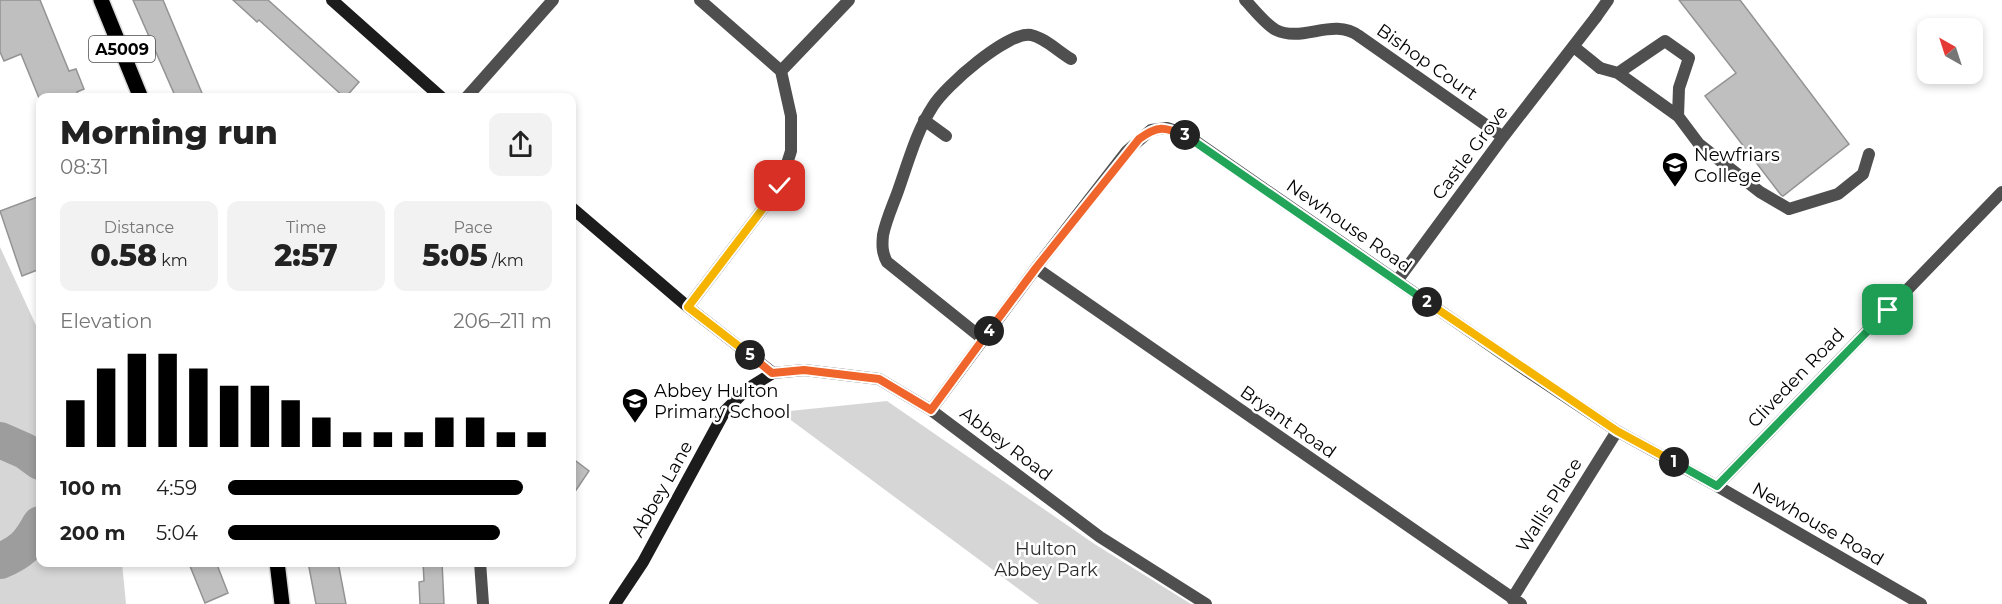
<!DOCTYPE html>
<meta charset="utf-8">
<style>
body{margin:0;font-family:Montserrat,sans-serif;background:#f2f2f2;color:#222;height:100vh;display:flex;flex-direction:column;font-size:22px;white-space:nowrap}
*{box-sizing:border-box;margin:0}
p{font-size:20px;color:#767676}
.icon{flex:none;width:33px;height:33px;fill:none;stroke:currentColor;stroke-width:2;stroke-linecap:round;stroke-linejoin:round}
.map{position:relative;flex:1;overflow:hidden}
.side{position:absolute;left:36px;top:93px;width:540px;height:474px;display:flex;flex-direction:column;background:#fff;border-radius:12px;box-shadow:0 3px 9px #0003}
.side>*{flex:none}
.needle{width:39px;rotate:321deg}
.controls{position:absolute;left:1917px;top:18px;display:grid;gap:12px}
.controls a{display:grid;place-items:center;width:66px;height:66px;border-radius:12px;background:#fff;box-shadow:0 3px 9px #0003;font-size:30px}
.pin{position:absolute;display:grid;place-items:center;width:51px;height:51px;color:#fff;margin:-26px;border-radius:12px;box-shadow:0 3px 9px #0006}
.km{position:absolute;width:30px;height:30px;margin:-15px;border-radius:50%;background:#222;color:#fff;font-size:16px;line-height:30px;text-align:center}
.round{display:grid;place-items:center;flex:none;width:63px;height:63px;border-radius:12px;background:#f2f2f2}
.head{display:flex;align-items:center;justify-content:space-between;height:102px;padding:0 24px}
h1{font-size:33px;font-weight:800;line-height:45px}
.metrics{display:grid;grid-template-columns:repeat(3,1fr);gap:9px;height:102px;padding:6px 24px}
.metrics div{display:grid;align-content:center;border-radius:12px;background:#f2f2f2;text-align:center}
.metrics b{font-size:30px;font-weight:800}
.metrics small{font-size:16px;font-weight:400}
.metrics p{font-size:16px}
.chart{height:168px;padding:12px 24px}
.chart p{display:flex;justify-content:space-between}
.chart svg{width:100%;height:108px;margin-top:6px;stroke:#000;stroke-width:6}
ul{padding:0 24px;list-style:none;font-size:20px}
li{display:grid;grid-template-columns:96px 72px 1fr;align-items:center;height:45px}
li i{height:15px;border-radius:8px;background:#000}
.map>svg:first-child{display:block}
.green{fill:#d6d6d6}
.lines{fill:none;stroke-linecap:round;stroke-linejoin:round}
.river{stroke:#9d9d9d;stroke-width:36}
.building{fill:#bfbfbf;stroke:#939393;stroke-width:1.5}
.primary-casing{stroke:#dbdbdb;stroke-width:18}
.lane{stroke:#4f4f4f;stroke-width:12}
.street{stroke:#4f4f4f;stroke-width:12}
.secondary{stroke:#1c1c1c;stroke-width:12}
.primary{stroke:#000;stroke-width:15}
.split-1-casing{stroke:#fff;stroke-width:12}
.split-2-casing{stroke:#fff;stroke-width:12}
.split-3-casing{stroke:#fff;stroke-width:12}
.split-4-casing{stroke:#fff;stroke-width:12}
.split-5-casing{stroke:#fff;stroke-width:12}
.split-6-casing{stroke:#fff;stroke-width:12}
.split-1{stroke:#22a559;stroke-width:8}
.split-2{stroke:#f5b400;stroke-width:8}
.split-3{stroke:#22a559;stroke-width:8}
.split-4{stroke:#f0652b;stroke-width:8}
.split-5{stroke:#f0652b;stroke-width:8}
.split-6{stroke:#f5b400;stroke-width:8}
.labels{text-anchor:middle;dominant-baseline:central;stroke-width:5;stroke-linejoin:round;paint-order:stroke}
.shield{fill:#fff;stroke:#4c4c4c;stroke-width:1.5}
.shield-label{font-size:16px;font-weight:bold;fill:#000}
.street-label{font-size:18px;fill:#000;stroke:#fff}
.poi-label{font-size:18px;fill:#000;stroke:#fff;text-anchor:start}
.park-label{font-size:18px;fill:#2d2d2d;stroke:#fff}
</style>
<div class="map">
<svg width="2002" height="604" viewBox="0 0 2002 604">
<rect width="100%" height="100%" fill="#fff"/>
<path class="green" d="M0,247l40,87v228l82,1 4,41h-126z
M887,401l209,144 95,59h-152l-259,-192z"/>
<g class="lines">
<path class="river" d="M0,440l25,11 15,11
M0,561c22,-9 29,-17 40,-37"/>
</g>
<path class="building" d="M0,0h40l29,71 7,-2 8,20 -7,3 3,6h-41l-18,-44 -17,7 -4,-9z
M133,0h30l41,98h-28z
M233,0h35l91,82 -14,16 -86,-78 -2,2z
M1679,0h61l109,144 -66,52 -2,-1 -76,-99 31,-23z
M40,196v73l-18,7 -22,-65z
M572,458l17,13 -17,25z
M198,562h18l12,31 -23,10 -15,-37z
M308,562h30l8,42h-30z
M423,562h19l2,42h-24l-1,-22 5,-1z"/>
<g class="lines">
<g class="primary-casing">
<path id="primary" d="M101,0l40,98
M277,562l5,42"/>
</g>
<path class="lane" d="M1245,0c8,8 21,25 31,30 27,13 57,-13 83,6
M1596,17l12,-17
M1600,68l18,5 47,-32 24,17 -10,30 -1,28 21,28 61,48 29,17 49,-15 25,-20 6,-20
M1618,73l60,43
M924,120l22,16
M983,339l-96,-77c-5,-9 -5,-17 -4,-27 3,-15 10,-30 15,-44 10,-28 18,-59 35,-85 12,-20 75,-75 98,-71 14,3 28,17 40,24"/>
<path class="street" d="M700,0l81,71
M1359,36l144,101
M1574,47l26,21
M466,98l87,-98
M1036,268l485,336
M1397,281l106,-144 93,-120
M688,307l92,-121 11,-35v-35l-10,-45 68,-71
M773,373l31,-3 75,9 52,31 169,127 106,67
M931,410l105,-142 91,-117 24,-21 16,-2 18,6 342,237 90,60 100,55 204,118
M1717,486l285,-294
M480,562l3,42
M1512,599l105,-168"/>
<path class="secondary" d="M332,0l110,98
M572,208l116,99 85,66 -26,16 -22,22 -82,151 -28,42"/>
<use href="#primary" class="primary"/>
</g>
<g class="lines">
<g class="split-1-casing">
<path id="split-1" d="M1674,462l43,24 171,-176"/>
</g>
<g class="split-2-casing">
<path id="split-2" d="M1427,302l190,129 57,31"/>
</g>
<g class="split-3-casing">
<path id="split-3" d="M1185,135l242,167"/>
</g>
<g class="split-4-casing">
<path id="split-4" d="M989,331l47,-63 103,-129c19,-14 25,-12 46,-4"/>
</g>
<g class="split-5-casing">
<path id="split-5" d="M750,355l22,18 32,-3 75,9 52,31 58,-79"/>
</g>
<g class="split-6-casing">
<path id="split-6" d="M750,355l-62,-48 92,-121"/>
</g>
<use href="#split-1" class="split-1"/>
<use href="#split-2" class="split-2"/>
<use href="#split-3" class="split-3"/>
<use href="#split-4" class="split-4"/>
<use href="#split-5" class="split-5"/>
<use href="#split-6" class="split-6"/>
</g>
<defs>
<g id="university-pin" transform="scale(1.35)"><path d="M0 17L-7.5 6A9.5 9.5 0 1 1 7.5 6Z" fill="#000" stroke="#fff"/><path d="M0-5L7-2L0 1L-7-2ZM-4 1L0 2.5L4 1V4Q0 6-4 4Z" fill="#fff"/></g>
<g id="school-pin" transform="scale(1.35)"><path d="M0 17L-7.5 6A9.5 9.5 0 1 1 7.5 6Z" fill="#000" stroke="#fff"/><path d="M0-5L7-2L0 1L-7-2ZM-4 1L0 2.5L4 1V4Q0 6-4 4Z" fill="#fff"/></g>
</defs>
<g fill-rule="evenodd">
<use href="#university-pin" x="1675" y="165"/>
<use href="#school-pin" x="635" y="401"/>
</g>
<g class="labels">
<rect class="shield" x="89" y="36" width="66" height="26" rx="4.5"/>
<g class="shield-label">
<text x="122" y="49">A5009</text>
</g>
<g class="street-label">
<text transform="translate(1427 62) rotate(35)">Bishop Court</text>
<text transform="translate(1470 153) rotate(-53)">Castle Grove</text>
<text transform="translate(1349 226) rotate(35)">Newhouse Road</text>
<text transform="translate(1796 378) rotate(-46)">Cliveden Road</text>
<text transform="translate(1288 422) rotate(35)">Bryant Road</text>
<text transform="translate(1006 444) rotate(37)">Abbey Road</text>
<text transform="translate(662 489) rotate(-61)">Abbey Lane</text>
<text transform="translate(1549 505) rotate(-58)">Wallis Place</text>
<text transform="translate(1818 524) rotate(30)">Newhouse Road</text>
</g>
<g class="poi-label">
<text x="1694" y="155">Newfriars<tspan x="1694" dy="21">College</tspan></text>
<text x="654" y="391">Abbey Hulton<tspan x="654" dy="21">Primary School</tspan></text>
</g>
<g class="park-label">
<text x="1046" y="549">Hulton<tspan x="1046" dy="21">Abbey Park</tspan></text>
</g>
</g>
</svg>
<div class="controls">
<a><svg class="needle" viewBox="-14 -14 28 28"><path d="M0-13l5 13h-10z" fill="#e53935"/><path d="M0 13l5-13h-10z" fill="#767676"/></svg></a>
</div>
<div class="pin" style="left:1888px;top:310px;background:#1e9e55"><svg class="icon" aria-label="arrive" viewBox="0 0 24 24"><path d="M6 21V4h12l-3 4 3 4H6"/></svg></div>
<div class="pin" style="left:780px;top:186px;background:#d93025"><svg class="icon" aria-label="check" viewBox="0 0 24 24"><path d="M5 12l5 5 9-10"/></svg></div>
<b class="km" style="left:1674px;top:462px">1</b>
<b class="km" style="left:1427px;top:302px">2</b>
<b class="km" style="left:1185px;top:135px">3</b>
<b class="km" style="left:989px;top:331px">4</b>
<b class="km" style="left:750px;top:355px">5</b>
<section class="side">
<div class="head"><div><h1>Morning run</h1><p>08:31</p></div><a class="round"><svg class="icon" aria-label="share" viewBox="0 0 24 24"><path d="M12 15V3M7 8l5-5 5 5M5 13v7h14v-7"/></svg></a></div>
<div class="metrics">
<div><p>Distance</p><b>0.58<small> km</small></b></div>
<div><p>Time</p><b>2:57</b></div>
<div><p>Pace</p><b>5:05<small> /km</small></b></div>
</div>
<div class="chart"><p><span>Elevation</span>206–211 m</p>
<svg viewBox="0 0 160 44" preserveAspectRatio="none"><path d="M5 44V25M15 44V12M25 44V6M35 44V6M45 44V12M55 44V19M65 44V19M75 44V25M85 44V32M95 44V38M105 44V38M115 44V38M125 44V32M135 44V32M145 44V38M155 44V38"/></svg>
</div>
<ul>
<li><b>100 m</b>4:59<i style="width:91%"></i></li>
<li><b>200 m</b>5:04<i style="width:84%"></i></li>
</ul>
</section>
</div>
